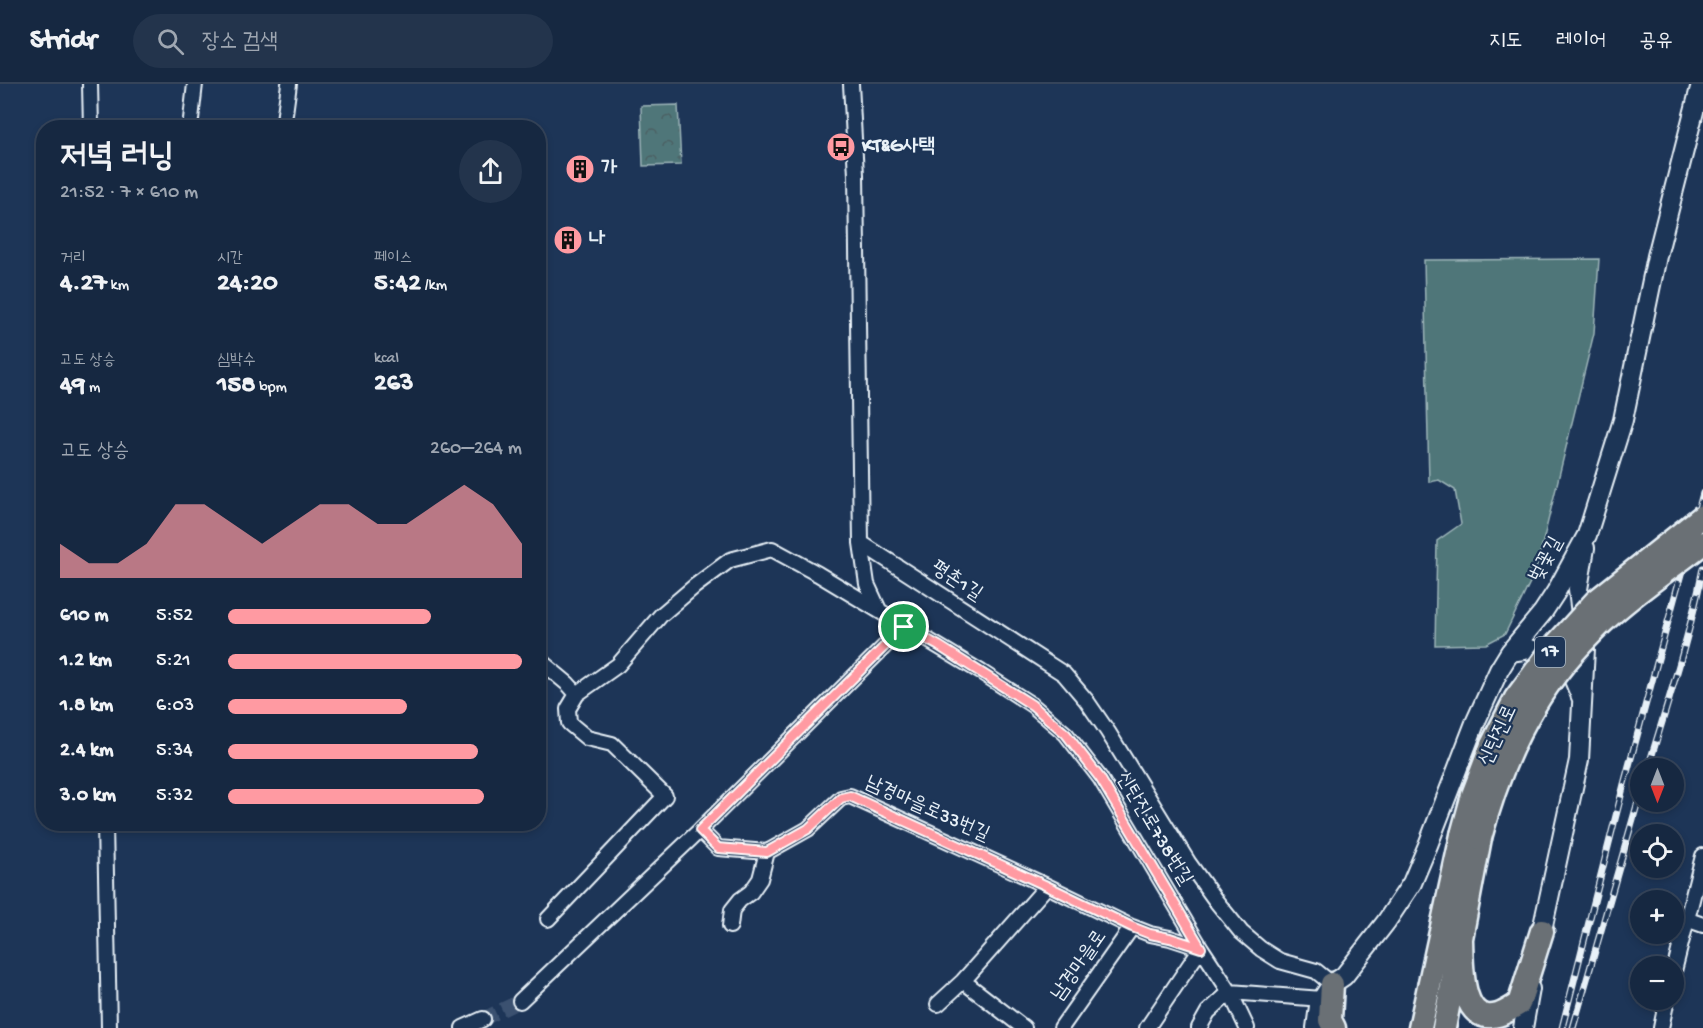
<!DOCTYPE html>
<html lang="ko">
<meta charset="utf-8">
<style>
body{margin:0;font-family:"Gochi Hand","Poor Story",sans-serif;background:#23344c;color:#f1f3f6;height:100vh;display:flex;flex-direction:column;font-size:22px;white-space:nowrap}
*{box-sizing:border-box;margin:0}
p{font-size:20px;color:#9ea6b1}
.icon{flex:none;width:33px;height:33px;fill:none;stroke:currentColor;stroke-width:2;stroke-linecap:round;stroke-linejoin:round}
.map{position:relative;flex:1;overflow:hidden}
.panel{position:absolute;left:36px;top:36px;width:510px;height:711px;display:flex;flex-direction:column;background:#162841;border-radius:24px;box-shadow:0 3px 9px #0003,0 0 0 2px #35445a}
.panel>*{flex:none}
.needle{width:39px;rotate:180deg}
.buttons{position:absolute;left:1630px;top:674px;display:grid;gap:12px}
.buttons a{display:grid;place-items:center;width:54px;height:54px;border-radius:50%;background:#162841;box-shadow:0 3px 9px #0003,0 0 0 2px #35445a;font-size:30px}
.pin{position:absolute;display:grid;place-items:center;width:51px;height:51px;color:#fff;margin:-26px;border:3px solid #fff;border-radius:50%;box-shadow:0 2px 6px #0007}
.round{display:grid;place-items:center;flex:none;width:63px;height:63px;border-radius:32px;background:#23344c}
.summary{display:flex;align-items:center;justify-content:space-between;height:102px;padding:0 24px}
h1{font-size:33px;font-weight:700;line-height:45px}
.stats{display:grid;grid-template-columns:repeat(3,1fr);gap:9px;height:102px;padding:6px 24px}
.stats div{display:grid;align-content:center}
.stats b{font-size:26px;font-weight:700}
.stats small{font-size:16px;font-weight:400}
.stats p{font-size:16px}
.chart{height:168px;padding:12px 24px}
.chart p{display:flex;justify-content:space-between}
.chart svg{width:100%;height:108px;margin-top:6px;fill:#ff9aa2;opacity:.7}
ul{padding:0 24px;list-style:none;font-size:20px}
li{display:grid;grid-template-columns:96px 72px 1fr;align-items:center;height:45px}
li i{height:15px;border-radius:8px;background:#ff9aa2}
header{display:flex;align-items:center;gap:36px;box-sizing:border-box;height:84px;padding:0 30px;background:#162841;border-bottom:2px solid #35445a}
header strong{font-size:28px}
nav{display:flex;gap:33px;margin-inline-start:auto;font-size:21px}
.search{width:420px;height:54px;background:#23344c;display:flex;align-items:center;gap:15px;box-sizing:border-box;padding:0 21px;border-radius:33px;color:#9ea6b1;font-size:22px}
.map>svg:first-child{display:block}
.green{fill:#507679;stroke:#9cb4b8;stroke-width:1.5}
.forest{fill:url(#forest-crowns);stroke:#9cb4b8;stroke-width:1.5}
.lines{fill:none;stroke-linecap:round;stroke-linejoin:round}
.minor-tunnel{stroke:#3b516f;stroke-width:14;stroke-dasharray:14 7;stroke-linecap:butt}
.minor-casing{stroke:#e8f1f8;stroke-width:18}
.tertiary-casing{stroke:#e8f1f8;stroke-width:22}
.primary-casing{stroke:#e8f1f8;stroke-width:27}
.minor{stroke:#1d3557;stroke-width:14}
.tertiary{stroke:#1d3557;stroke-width:18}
.primary{stroke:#6a7074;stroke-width:22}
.rail-casing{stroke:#e8f1f8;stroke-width:7}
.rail{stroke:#1d3557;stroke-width:4.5;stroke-dasharray:14;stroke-linecap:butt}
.primary-bridge-casing{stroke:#e8f1f8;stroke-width:27;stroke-linecap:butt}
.primary-bridge{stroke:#6a7074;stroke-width:22}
.route-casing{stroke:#fff;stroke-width:12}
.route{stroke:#ff9aa2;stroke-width:8}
.labels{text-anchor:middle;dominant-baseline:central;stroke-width:4.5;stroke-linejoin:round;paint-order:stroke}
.shield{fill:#1d3557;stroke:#abb9c8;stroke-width:1.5}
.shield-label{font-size:18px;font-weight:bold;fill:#e8f1f8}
.poi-label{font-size:20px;font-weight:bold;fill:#e8f1f8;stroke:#1d3557;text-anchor:start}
.street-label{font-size:20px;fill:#e8f1f8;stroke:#1d3557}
</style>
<header>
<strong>Stridr</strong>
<div class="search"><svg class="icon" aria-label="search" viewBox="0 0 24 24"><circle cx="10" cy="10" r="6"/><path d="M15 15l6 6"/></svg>장소 검색</div>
<nav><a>지도</a><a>레이어</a><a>공유</a></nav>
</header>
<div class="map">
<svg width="1703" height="944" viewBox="0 0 1703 944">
<defs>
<pattern id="forest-crowns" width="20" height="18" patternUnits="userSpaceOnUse" patternTransform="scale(1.5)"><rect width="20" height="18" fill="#507679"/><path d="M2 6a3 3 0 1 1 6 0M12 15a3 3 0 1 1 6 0" fill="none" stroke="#4b5f62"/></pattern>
</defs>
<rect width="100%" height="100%" fill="#1d3557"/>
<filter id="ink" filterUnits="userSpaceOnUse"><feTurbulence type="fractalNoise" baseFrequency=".0167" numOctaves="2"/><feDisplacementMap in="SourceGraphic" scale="12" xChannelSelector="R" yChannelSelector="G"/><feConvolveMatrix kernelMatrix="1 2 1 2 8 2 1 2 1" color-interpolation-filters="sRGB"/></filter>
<g filter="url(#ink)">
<path class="green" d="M1599,175l-5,74 -58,237 -31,64 -19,10 -51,1 2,-104 24,-17 -6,-34 -16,-10 -10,2 -5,-222z"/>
<path class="forest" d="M678,21l3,60 -38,1 -2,-60z"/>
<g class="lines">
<path class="minor-tunnel" d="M483,935l37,-18"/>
<g class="minor-casing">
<path id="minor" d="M90,0l1,44
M851,0l5,91 5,368 203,131 22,26 22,32 80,130 28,39 25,31 20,17 19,12 36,10 16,13
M190,44l5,-44
M283,44l6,-44
M861,459l6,41 12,26
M538,575l30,25 9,10 41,-29 43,-50 34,-29 35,-26 42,-11 46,25 163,98 51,33 34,29 34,44 101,170 29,44 17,36
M105,740l4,204
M700,746l18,18 49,4 41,-23 33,-31 9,-2 197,90 85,41 18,7 20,4 31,10 -54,80
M548,835l117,-123 -53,-52 -25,-6 -18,-15 -1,-14 9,-15
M1686,835l17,6
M730,842l2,-16 8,-10 11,-8 9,-13 7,-27
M1674,887l29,-115
M963,897l61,47
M520,917l180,-171 204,-203
M938,920l25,-23 84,-95
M463,944l20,-9
M1061,944l71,-101
M1199,944l9,-16 22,-20 92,7
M1661,944l6,-29"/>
</g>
<g class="tertiary-casing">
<path id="tertiary" d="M1510,568l20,-3 24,8 15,11 13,31
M1539,860l40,-184 6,-111 -7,-60 7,-41
M1316,944l3,-22 3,-7 10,-15 12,-8 42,-54 26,-39 16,-38 47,-122 24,-53 11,-18 33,-40 13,-20 31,-57 36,-115 34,-164 44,-172
M1523,944l7,-39"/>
</g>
<g class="primary-casing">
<path id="primary" d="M1461,856c1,22 -2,86 37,75 7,-2 14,-7 21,-11l23,-73
M1332,900l-2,36 4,8
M1420,944l42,-193
M1444,944l36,-190"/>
</g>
<use href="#minor" class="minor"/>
<use href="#tertiary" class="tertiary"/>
<use href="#primary" class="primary"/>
<g class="rail-casing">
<path id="rail" d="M1648,684c20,-66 42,-133 55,-200
M1562,944l62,-244 79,-291
M1573,944l68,-237"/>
</g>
<use href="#rail" class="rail"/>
<g class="primary-bridge-casing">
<path id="primary-bridge" d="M1462,751l11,-40 19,-50 24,-47 38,-51 42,-46 107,-85
M1480,754c20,-75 50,-140 103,-196 8,-8 15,-16 23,-23 30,-28 65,-51 97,-76"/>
</g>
<use href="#primary-bridge" class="primary-bridge"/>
</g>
</g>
<g class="lines" filter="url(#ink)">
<g class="route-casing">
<path id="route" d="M904,543l35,19 93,59 34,29 34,44 101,170 -31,-10 -20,-4 -18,-7 -85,-41 -197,-90 -9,2 -33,31 -41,23 -49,-4 -18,-18z"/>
</g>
<use href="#route" class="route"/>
</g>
<defs>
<g id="bus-disc" transform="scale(1.5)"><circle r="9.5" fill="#ff9aa2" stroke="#1d3557"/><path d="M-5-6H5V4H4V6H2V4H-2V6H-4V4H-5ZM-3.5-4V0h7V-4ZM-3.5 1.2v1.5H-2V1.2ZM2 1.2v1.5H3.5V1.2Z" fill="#111"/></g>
<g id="building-disc" transform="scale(1.5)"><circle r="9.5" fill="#ff9aa2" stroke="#1d3557"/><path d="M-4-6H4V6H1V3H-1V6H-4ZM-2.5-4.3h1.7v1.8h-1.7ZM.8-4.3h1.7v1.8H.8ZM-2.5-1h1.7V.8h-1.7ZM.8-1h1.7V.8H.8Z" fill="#111"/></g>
</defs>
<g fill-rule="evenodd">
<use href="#bus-disc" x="841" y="63"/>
<use href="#building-disc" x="580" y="85"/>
<use href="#building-disc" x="568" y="156"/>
</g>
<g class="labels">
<rect class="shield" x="1535" y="553" width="30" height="30" rx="4.5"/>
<g class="shield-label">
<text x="1550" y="568">17</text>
</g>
<g class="poi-label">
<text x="862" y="63">KT&amp;G사택</text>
<text x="601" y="85">가</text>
<text x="589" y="156">나</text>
</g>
<g class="street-label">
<text transform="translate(1547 476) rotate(-61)">벚꽃길</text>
<text transform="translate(956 498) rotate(33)">평촌1길</text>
<text transform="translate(1499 652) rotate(-65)">신탄진로</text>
<text transform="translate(927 726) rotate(24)">남경마을로33번길</text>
<text transform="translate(1153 745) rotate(59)">신탄진로738번길</text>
<text transform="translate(1080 882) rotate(-55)">남경마을로</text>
</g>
</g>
</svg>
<div class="buttons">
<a><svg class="needle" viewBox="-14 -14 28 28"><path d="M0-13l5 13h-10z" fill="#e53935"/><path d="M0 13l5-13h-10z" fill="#9ea6b1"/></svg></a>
<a><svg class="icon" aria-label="locate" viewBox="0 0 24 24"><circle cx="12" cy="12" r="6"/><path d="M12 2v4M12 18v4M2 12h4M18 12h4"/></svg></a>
<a>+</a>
<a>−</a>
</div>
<div class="pin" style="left:904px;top:543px;background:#1e9e55"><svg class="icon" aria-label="arrive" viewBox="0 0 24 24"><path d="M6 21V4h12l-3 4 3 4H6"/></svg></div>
<section class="panel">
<div class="summary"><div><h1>저녁 러닝</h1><p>21:52 · 7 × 610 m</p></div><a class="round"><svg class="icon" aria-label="share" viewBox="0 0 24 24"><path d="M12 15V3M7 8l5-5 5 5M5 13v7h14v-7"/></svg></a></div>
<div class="stats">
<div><p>거리</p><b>4.27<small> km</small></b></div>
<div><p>시간</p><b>24:20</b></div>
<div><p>페이스</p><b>5:42<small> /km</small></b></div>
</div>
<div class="stats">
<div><p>고도 상승</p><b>49<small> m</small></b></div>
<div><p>심박수</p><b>158<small> bpm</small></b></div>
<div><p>kcal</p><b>263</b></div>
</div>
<div class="chart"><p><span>고도 상승</span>260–264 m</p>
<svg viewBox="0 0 160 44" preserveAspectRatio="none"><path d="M0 44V30L10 38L20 38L30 30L40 14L50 14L60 22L70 30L80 22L90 14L100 14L110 22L120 22L130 14L140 6L150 14L160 30V44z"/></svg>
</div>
<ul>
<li><b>610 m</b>5:52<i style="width:69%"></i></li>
<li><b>1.2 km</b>5:21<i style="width:100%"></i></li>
<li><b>1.8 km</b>6:03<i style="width:61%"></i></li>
<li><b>2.4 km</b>5:34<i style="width:85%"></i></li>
<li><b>3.0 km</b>5:32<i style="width:87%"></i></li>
</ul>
</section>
</div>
